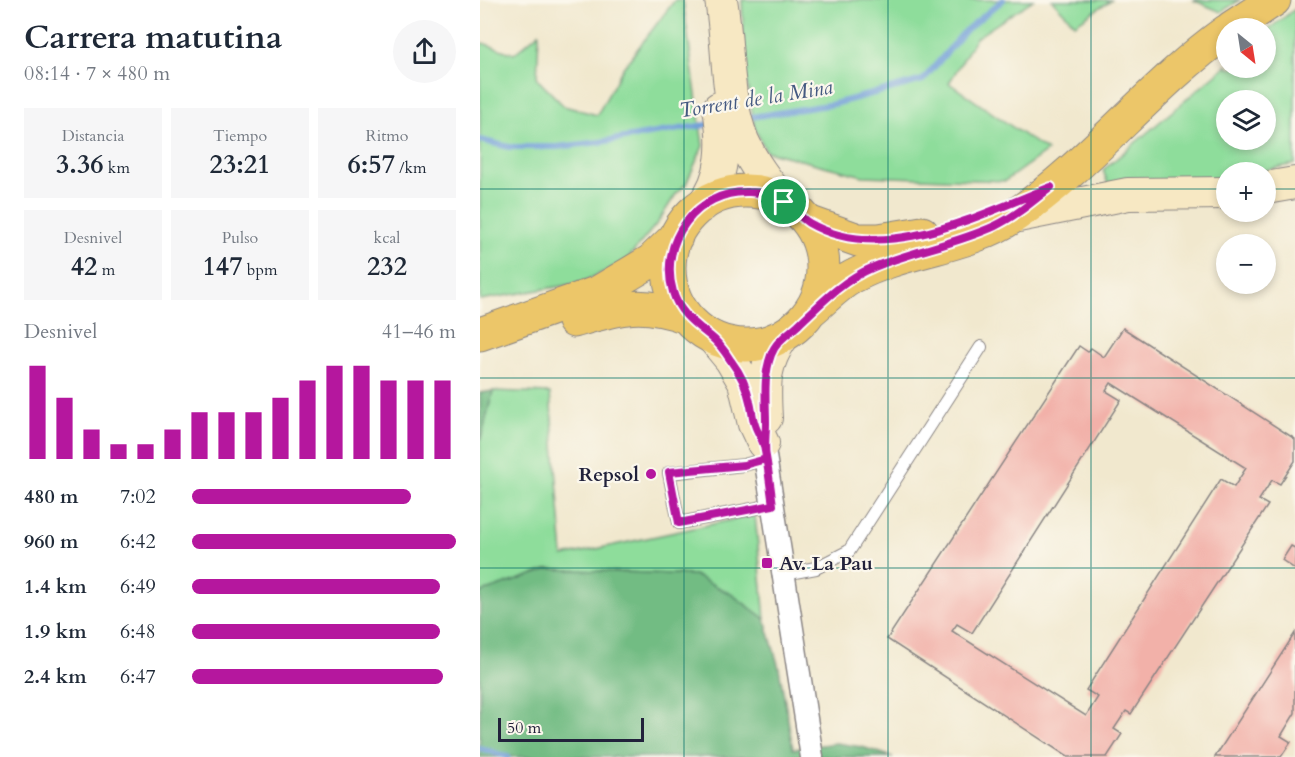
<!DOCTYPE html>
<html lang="es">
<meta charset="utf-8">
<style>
body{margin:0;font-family:Cardo,serif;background:#f6f6f7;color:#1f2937;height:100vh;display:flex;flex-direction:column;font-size:22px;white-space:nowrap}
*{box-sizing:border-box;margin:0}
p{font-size:20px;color:#747a83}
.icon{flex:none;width:33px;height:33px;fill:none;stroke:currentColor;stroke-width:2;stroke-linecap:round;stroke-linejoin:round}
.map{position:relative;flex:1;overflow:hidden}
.side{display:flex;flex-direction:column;background:#fff;width:480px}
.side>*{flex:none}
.needle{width:39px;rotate:150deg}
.fabs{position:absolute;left:736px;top:18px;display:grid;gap:12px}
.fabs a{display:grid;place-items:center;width:60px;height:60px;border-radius:50%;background:#fff;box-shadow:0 3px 9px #0003;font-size:30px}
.scale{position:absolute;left:18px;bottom:15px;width:146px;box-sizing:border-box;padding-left:6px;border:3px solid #22223b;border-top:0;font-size:16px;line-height:21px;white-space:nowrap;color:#22223b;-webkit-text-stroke:4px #fbf7ec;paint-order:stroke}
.pin{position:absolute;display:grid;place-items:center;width:51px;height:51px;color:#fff;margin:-26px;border:3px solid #fff;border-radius:50%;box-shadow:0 2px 6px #0007}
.round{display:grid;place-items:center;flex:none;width:63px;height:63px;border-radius:32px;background:#f6f6f7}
.head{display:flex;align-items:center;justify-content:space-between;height:102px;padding:0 24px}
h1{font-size:33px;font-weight:600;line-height:45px}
.figures{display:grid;grid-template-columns:repeat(3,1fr);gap:9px;height:102px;padding:6px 24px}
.figures div{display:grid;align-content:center;border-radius:0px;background:#f6f6f7;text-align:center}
.figures b{font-size:26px;font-weight:600}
.figures small{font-size:16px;font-weight:400}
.figures p{font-size:16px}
.chart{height:168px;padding:12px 24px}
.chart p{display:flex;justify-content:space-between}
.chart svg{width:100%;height:108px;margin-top:6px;stroke:#b5179e;stroke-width:6}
ul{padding:0 24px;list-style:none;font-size:20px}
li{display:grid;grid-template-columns:96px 72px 1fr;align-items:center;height:45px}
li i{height:15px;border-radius:8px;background:#b5179e}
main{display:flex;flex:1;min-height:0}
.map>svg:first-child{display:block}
.green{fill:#8edd9b;stroke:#58806b;stroke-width:1.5;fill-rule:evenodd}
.forest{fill:#72bc83;stroke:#4a6f5f;stroke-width:1.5}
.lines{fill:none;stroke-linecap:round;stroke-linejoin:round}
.stream{stroke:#6e9dd7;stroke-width:6}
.building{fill:#f2b1a9;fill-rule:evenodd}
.lane-casing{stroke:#8a8584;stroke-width:14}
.street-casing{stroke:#8a8584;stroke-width:25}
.secondary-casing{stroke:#8a8584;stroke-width:34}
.primary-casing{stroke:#8a8584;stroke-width:35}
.lane{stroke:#fff;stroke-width:12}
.street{stroke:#fff;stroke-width:22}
.secondary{stroke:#f7e8c3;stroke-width:32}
.primary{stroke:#ecc669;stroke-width:33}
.route-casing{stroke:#fff;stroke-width:12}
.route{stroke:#b5179e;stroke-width:8}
.grid{fill:none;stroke:#0f766e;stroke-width:1.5;stroke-opacity:0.55}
.poi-dot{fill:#b5179e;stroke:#fbf7ec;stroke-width:2}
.labels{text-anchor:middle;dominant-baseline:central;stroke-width:4.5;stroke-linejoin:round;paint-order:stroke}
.poi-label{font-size:20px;font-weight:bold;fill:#22223b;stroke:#fbf7ec;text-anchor:end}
.water-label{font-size:21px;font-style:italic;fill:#445981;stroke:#fbf7ec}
</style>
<main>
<section class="side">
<div class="head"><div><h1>Carrera matutina</h1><p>08:14 · 7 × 480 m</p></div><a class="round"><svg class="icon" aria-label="share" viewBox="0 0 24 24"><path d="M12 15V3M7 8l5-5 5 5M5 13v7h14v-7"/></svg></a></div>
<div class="figures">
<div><p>Distancia</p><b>3.36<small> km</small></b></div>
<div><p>Tiempo</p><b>23:21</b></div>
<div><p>Ritmo</p><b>6:57<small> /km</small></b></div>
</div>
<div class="figures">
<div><p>Desnivel</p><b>42<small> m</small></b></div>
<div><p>Pulso</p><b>147<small> bpm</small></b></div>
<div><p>kcal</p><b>232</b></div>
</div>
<div class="chart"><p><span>Desnivel</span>41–46 m</p>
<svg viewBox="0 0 160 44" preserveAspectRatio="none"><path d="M5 44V6M15 44V19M25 44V32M35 44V38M45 44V38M55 44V32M65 44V25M75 44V25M85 44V25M95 44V19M105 44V12M115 44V6M125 44V6M135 44V12M145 44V12M155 44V12"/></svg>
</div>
<ul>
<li><b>480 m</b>7:02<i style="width:83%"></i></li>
<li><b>960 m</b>6:42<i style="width:100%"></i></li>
<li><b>1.4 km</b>6:49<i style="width:94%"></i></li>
<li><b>1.9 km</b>6:48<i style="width:94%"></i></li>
<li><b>2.4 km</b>6:47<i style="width:95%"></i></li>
</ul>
</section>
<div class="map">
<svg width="815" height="757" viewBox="0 0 815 757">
<rect width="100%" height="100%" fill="#fbf7ec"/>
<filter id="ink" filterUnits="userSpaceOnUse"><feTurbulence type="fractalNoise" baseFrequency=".0167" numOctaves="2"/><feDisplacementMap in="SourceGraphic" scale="12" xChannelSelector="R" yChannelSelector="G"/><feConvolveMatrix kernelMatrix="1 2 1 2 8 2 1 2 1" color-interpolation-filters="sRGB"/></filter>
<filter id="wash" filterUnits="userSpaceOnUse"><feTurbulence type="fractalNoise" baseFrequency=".008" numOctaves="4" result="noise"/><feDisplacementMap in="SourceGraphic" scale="24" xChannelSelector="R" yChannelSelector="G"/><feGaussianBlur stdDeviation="1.35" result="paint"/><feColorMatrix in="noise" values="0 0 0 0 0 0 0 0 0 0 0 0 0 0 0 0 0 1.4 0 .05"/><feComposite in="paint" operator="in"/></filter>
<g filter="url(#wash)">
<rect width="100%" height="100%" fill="#f1e8ce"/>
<path class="green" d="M195,0h8l20,146 -17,38 -10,10 -18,28 -33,40 -45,21 -100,17v-256l3,-1 31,11 25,-21 -2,46 27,27 33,9 26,-47z
M262,0h291l-57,38 -27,45 98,68 -42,30 -142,-5 -97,-25 -11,-22 -10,-57z
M572,0h59l-36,24z
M713,0h47l-19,12z
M815,9v155l-38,8h-30v8l-119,4 -5,-14 124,-105v3h39v-37zM747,100h39v40h-39z
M13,391l57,2 13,163 192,-41 10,104 -34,-25 -37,-19 -145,-6 -69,24v-151z"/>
<path class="forest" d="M13,391l-13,51v-49z
M69,569l145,6 37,19 34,25 14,49 14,81 43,-6 26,4 31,10h-413v-164z"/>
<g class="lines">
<path class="stream" d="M265,118l89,-14 89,-24 43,-50 37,-30
M0,140l29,7h48l43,-5 111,-18
M0,748l28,9"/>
</g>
<g id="blocks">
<path class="building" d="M643,328l172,111v22l-15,23 -8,-4 -13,20 9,5 -137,209 -5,-3 -12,18 8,5 -15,23h-39l-181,-118 192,-293 9,6 3,-4 13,9zM631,383l135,85 -12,19 -13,-8 -135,211 12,7 -12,19 -134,-85 5,-7 15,9 149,-233 -15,-9z
M811,546l4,2v21l-13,-9z
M815,633v80l-14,23 10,6 -10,15h-66z"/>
</g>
</g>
<g filter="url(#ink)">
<use href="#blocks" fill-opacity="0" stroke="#8a8584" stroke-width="1.5"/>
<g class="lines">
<g class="lane-casing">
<path id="lane" d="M286,459l-22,6 -75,8 10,50 94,-18
M304,574l32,-6 33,-17 132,-204"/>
</g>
<g class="street-casing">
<path id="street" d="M283,443l49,314"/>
</g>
<g class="secondary-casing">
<path id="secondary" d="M241,0c8,46 4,97 22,141 10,23 25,42 41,61
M786,188l29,-5
M222,206c23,-29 23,-63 17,-98
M533,217l115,-23 99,-1
M232,337l19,23 13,22 10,42 9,19
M286,418c-2,-35 -3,-52 17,-82"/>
</g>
<g class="primary-casing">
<path id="primary" d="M751,28l43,-28
M189 268a77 77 0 1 1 154 0a77 77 0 1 1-154 0Z
M328,222l50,18h21l43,-7
M330,311c15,-12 29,-28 46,-36 50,-26 111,-27 158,-59 78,-53 136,-130 213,-185
M94,321c44,-13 67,-21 112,-4
M0,334l119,-42 52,-31 25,-24"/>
</g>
<use href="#lane" class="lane"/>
<use href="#street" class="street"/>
<use href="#secondary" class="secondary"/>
<use href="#primary" class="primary"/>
</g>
</g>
<g class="lines" filter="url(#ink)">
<g class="route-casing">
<path id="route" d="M304,202c-11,-5 -22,-10 -35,-10 -52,-2 -91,50 -76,100 6,21 21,31 37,44 8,6 16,17 21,25 9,12 16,26 19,41 2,7 2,15 5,23 2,7 7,13 9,21 4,19 6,39 9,59l-94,18 -10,-51 75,-7 22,-6c-2,-13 0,-24 0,-36 0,-24 -3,-46 5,-68 5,-14 17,-21 27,-30 24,-23 45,-45 76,-58 39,-16 82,-23 121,-41 21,-10 38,-25 56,-39 -72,28 -168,79 -242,36 -8,-5 -16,-15 -25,-21"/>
</g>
<use href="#route" class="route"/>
</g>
<path class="grid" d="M204,0v757M408,0v757M611,0v757M0,189h747M786,189h29M0,378h815M0,568h815"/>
<g class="poi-dot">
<circle cx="171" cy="474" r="6"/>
<rect x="281" y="557" width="12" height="12" rx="3"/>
</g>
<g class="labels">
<g class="poi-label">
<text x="159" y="474">Repsol</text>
<text x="299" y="563" text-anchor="start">Av. La Pau</text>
</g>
<g class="water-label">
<text transform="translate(276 99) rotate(-9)">Torrent de la Mina</text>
</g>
</g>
</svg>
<div class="fabs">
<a><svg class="needle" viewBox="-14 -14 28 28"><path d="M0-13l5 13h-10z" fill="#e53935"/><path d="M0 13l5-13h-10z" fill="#747a83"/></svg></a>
<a><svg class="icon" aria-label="layers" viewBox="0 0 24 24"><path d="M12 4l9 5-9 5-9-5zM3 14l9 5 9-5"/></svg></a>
<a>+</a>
<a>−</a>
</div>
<div class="scale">50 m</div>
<div class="pin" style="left:304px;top:202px;background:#1e9e55"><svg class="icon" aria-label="arrive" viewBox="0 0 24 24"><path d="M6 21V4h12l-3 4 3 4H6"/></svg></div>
</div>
</main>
